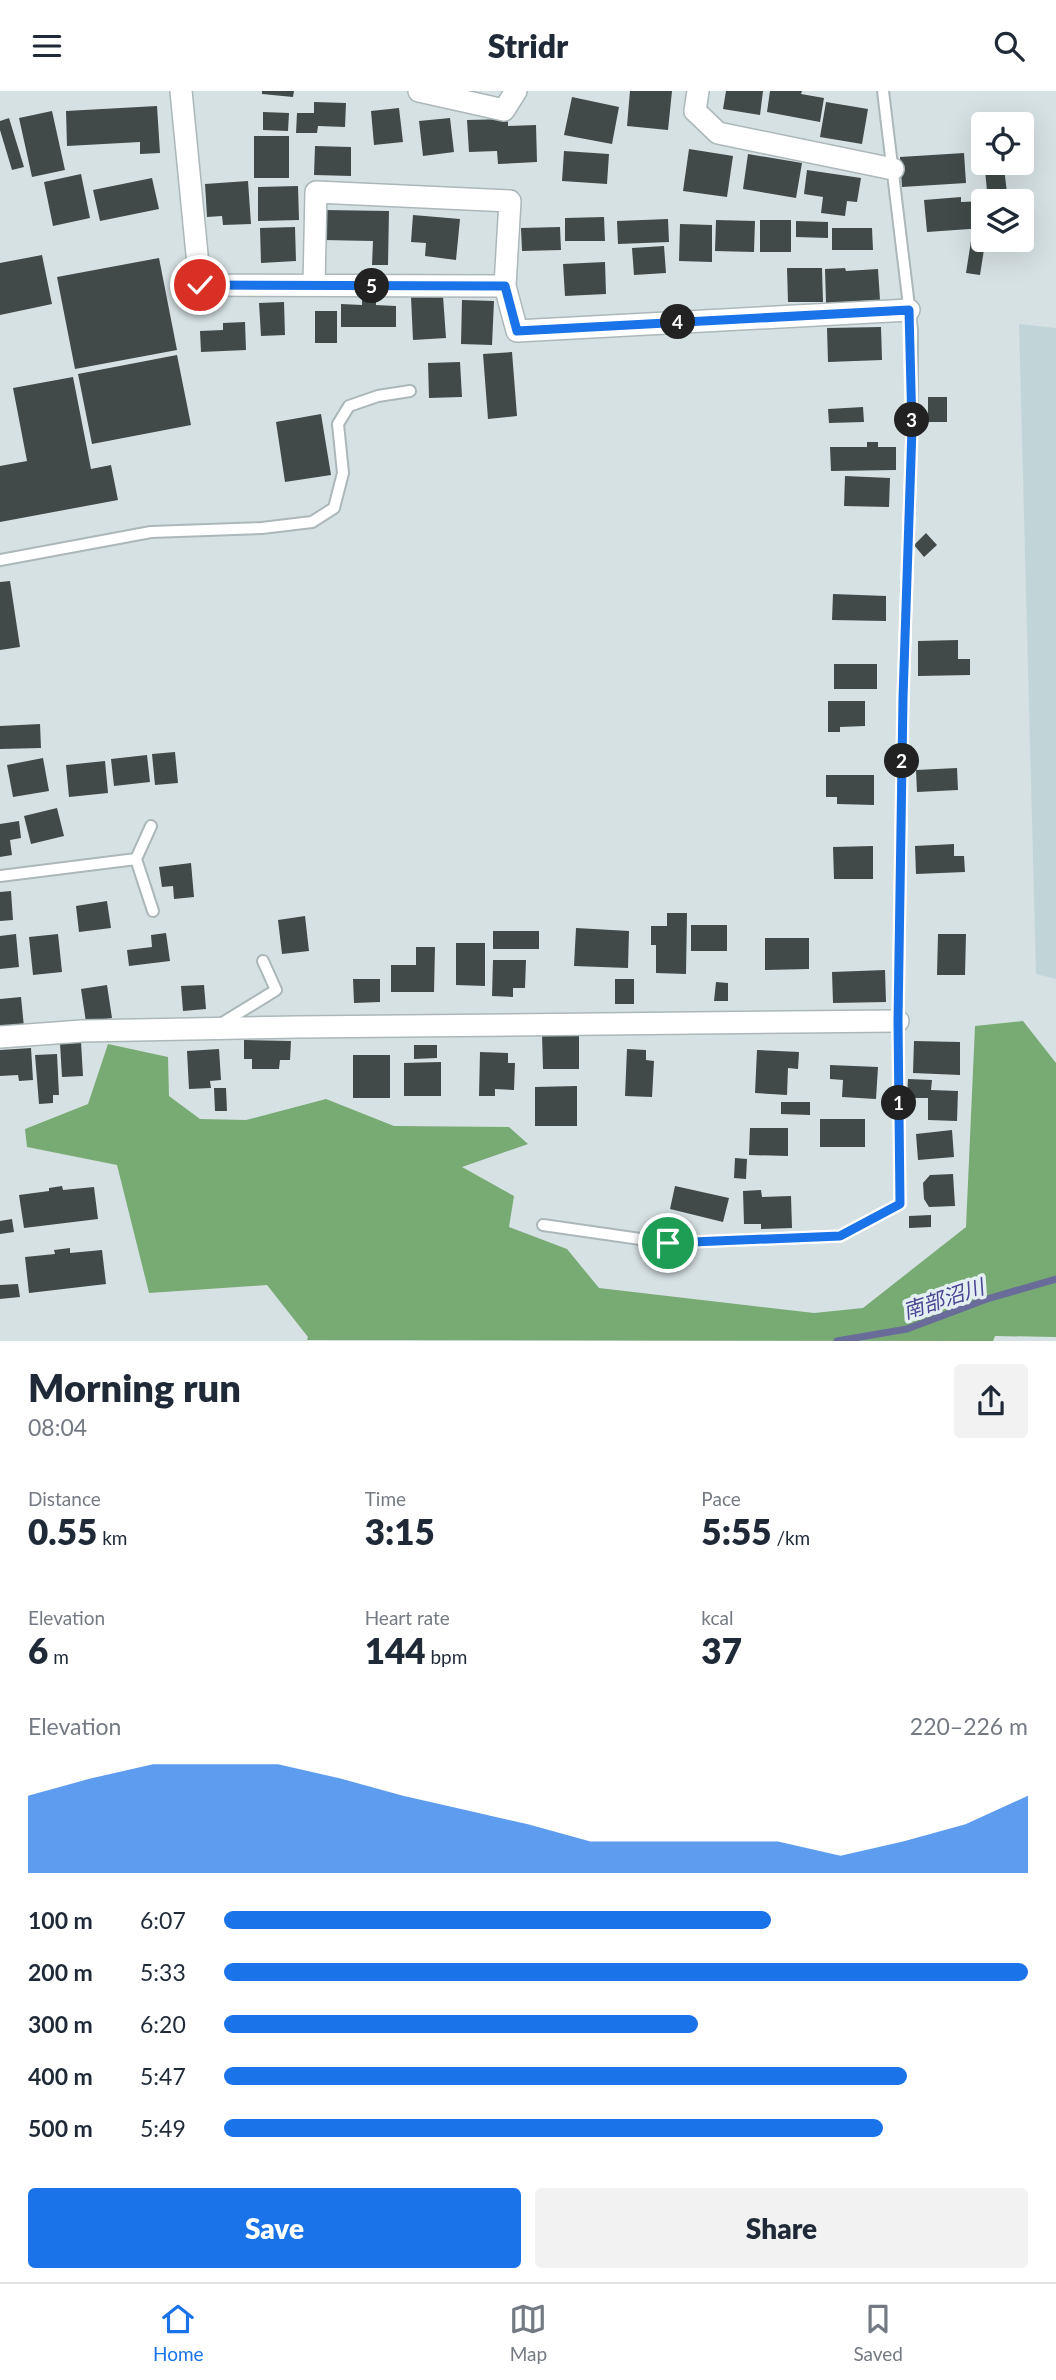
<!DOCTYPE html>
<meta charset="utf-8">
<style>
body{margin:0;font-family:Lato,"Noto Sans JP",sans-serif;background:#f2f2f3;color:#1f2937;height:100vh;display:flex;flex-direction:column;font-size:26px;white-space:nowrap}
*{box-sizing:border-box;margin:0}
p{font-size:23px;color:#747a83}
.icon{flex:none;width:38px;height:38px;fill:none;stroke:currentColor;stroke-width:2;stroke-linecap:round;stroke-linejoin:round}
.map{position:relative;height:1250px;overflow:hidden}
.side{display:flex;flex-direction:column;background:#fff;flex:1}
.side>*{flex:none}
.tools{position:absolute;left:971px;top:21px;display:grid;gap:14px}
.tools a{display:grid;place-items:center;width:63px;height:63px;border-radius:7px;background:#fff;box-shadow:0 7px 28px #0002;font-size:35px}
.pin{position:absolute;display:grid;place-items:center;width:60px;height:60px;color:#fff;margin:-30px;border:4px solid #fff;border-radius:50%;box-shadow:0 2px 7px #0007}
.km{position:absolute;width:35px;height:35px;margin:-18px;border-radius:50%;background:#222;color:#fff;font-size:19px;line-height:35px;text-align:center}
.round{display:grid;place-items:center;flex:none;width:74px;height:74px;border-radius:7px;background:#f2f2f3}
.summary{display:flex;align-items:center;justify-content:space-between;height:119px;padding:0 28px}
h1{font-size:38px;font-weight:800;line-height:52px}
.stats{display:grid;grid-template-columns:repeat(3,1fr);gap:10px;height:119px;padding:7px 28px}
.stats div{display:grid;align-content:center}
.stats b{font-size:35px;font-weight:800}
.stats small{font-size:19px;font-weight:400}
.stats p{font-size:19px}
.chart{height:196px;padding:14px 28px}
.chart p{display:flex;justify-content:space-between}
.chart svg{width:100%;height:126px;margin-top:7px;fill:#1a73e8;opacity:.7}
.action{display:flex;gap:14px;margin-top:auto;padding:14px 28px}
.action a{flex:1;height:80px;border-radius:7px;background:#1a73e8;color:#fff;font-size:28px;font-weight:800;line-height:80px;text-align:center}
.action a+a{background:#f2f2f3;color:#1f2937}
ul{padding:0 28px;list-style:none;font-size:23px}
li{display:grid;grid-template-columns:112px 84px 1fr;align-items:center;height:52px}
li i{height:18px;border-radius:9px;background:#1a73e8}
header{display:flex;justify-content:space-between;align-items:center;height:91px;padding:0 28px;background:#fff;font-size:32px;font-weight:800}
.menu{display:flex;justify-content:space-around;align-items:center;height:98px;border-top:2px solid #e0e1e3;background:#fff;font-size:19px;color:#747a83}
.menu a{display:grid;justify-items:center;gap:4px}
.menu .on{color:#1a73e8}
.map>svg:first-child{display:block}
.built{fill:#c1d5d9}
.forest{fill:#78ab74}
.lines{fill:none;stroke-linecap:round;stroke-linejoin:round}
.stream{stroke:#696b99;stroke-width:7}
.building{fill:#414a48}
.lane-casing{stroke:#acb7ba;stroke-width:14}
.street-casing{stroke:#acb7ba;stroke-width:24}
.lane{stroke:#fff;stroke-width:10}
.street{stroke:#fff;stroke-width:21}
.route-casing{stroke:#fff;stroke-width:14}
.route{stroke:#1a73e8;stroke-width:9}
.labels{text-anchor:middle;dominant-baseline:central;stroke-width:7;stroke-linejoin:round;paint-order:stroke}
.water-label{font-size:21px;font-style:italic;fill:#4a4595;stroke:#e3eff1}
</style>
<header><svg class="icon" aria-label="menu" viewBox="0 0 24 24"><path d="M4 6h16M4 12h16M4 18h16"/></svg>Stridr<svg class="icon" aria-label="search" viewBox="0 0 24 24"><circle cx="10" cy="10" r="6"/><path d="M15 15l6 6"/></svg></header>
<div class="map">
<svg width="1056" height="1250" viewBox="0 0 1056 1250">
<rect width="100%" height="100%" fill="#d6e1e4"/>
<path class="built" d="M1019,233l37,4v651l-20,-5z"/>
<path class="forest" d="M1023,930l33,42v274l-61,-1 -2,5 -686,-1 1,-3 -41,-52 -118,8 -32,-128 -90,-18 -2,-18 63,-25 20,-60 60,13 1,39 31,23 46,1 80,-21 68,27 115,1 19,17 -66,23 52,29 -5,31 58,22 32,39 215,25 49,-5 103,-81 9,-201z"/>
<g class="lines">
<path class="stream" d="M837,1250l70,-12 80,-30 69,-20"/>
</g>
<path class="building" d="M262,0h32l-1,6 -31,-3z
M630,0h42l-4,39 -41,-4z
M726,0h37l-3,24 -37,-6z
M770,0h32l-1,3 23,4 -4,24 -53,-10z
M572,6l47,10 -7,37 -48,-9z
M314,11l32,1 -1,24 -27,-1 -1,7h-21l1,-20h17z
M826,11l42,7 -6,35 -42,-7z
M157,15l3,47 -20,1v-12l-73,4 -1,-35z
M399,17l4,34 -29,3 -3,-34z
M52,20l13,59 -33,7 -13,-59z
M263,21l26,1 -1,18 -25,-1z
M9,27l15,49 -12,3 -12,-40v-9z
M450,27l4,34 -31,4 -4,-35z
M508,28v7l28,-1 1,37 -39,2 -1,-13 -28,1 -2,-32z
M254,45h35v42h-35z
M315,55l36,1v29l-37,-1z
M689,58l44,7 -6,41 -44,-6z
M564,60l45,3 -2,30 -45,-3z
M964,62l2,30 -64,4 -2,-30z
M748,63l54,9 -6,35 -53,-9z
M1004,77l4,33h-20l-3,-31z
M807,79l54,8 -4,24 -10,-1 -2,15 -24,-3 2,-16 -19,-3z
M81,83l9,44 -37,8 -9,-44z
M152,87l7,31 -59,12 -7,-31z
M248,90l3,43 -28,1 -1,-9 -15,1 -2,-33z
M298,95l1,34 -41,1v-34z
M961,106v5l23,-1v27l-57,4 -3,-32z
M324,119l65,1 -1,54h-16l1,-24 -50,-1z
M413,124l47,4 -4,41 -31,-4 1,-13 -15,-1z
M604,126l1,24h-40v-23z
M668,128l1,23 -51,2 -1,-23z
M716,129l39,1 -1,31 -39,-1z
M760,129h31v32h-31z
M796,130l32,1v16l-32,-1z
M680,133l32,1v37l-33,-1z
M295,136l1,34 -35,2 -1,-35z
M560,136l1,23 -39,1 -1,-23z
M832,137h40l1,22h-41z
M971,150l14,2 -5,32 -14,-2z
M664,155l2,27 -32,2 -2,-27z
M42,164l10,49 -52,11v-52z
M159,167l18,92 -102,19 -18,-92z
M605,171l1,32 -41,2 -2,-32z
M787,177h35l1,34h-35z
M845,177l1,3 32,-2 2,31 -54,3 -1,-34z
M443,205l3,42 -33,2 -2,-43z
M362,209h14v5l20,1v21h-55v-23l21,1z
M462,209l32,1 -2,44 -31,-1z
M284,211l1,33 -24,1 -2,-33z
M315,220h22v32h-22z
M245,231l1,28 -45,2 -1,-21 23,-1v-7z
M881,236l1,33 -54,2 -1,-34z
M512,261l5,64 -29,3 -5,-65z
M177,264l14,70 -99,19 -14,-70z
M460,271l2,35 -33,1 -1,-35z
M73,286l18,92 20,-4 7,35 -118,22v-56l27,-5 -14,-73z
M928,306h19v25h-19z
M863,316l1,15 -35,1 -1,-14z
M321,323l10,61 -46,7 -9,-60z
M867,351h11v5h18v23l-65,1 -1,-24h37z
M845,385l45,2 -1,29 -45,-1z
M926,442l11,12 -13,12 -10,-12z
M10,490l10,66 -20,3v-68z
M833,503l53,2v25l-54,-1z
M958,549v19h12v16l-52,1v-35z
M834,573h43v25h-43z
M828,610h37v25l-25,1v5h-12z
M40,633l1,24 -41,1v-23z
M175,661l3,31 -23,2 -3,-31z
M147,664l3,27 -36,4 -3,-27z
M43,667l6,33 -36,6 -6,-32z
M105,670l3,32 -39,4 -3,-32z
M957,677l1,22 -41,2 -1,-22z
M826,684h48v30l-37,-1v-7h-11z
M57,717l7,28 -33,8 -7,-28z
M19,730l2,17 -11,2 2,15 -12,2v-33z
M954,753v12h10l1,16 -49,2 -1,-28z
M873,755v33h-39l-1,-32z
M191,772l3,34 -20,2 -1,-13 -11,1 -3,-20z
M11,800l2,29 -13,1v-29z
M107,810l4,27 -32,4 -3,-26z
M667,822h20l-1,61 -30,-1v-28h-5v-19h16z
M305,825l4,35 -27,3 -4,-34z
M691,834h36v26h-36z
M576,837l53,3 -1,37 -54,-2z
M493,840h46v18h-46z
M166,842l4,28 -41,5 -2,-16 25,-3 -1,-12z
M16,843l3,33 -19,2v-33z
M58,843l4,38 -29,3 -4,-38z
M938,843h28l-1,41h-28z
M765,847h44v31l-44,1z
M456,852h29v43l-29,-1z
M416,856h19l-1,45h-43v-27h25z
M493,869h33l-1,28h-12v9l-21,-1z
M885,879l1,32 -53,1 -1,-31z
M353,888h27v23l-26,1z
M615,888h19v25h-19z
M716,891l12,1v18h-14z
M107,894l5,33 -26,4 -5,-33z
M204,894l2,24 -23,2 -2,-25z
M21,906l3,30 -24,2v-30z
M542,943h37v35h-36z
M244,949l47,1 -1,19h-10l-1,9h-27v-10h-8z
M914,950l46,1v33l-47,-2z
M81,951l2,34 -21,1 -2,-34z
M414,954h23v13l-23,1z
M31,957l2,32 -14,1 -1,-6 -18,1v-26z
M219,958l2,31 -11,1 1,7 -22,1 -2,-38z
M627,958l19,1v10l8,1 -2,36 -27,-1z
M757,959l42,2 -1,17 -10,-1 -1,27 -32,-2z
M480,961l28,1v10h7l-1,27 -19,-1v7h-16z
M57,963l2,41h-6v8l-14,1 -4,-49z
M353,964h37v43h-37z
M441,971v34h-37v-33z
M830,974l48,2 -2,32 -34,-2 1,-17 -13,-1z
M908,988l24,1 -1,10 27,1 -1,30 -29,-1v-22h-21z
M577,995v40h-42v-39z
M214,997h12l1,23h-12z
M781,1011h29v13l-29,-1z
M820,1028h45v28h-45z
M750,1037h38v28l-39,-1z
M952,1039l2,27 -36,3 -2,-26z
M735,1067l12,1 -1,20 -12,-1z
M953,1083l2,32 -26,1 -5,-8 -1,-16 7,-8z
M62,1095l1,4 31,-3 4,32 -74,9 -5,-33 30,-4v-3z
M675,1095l54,12 -6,24 -53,-13z
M761,1099l1,7 29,-1 1,32 -31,1v-5h-17l-1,-33z
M931,1124v12l-22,1v-12z
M12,1128l2,13 -14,2v-13z
M70,1157v5l32,-3 4,34 -77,9 -4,-36 30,-3 -1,-4z
M18,1193l2,13 -20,2v-14z"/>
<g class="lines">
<g class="lane-casing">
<path id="lane" d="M0,469l151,-28 111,-4 50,-6 22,-14 9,-35 -5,-49 11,-18 29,-10 32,-5
M136,768l15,-33
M0,785l136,-17 17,52
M219,934l57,-35 -13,-29
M543,1134l125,18 172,-7 60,-32 -2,-183 5,-323 9,-270v-97l-29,-240"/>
</g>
<g class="street-casing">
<path id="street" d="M181,0l19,194 305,1 12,45 392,-21
M419,0l85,19 12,-19
M698,0l-3,20 23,22 175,36
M314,194l2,-93 194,9 -5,85
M0,946l82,-6 216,-4 600,-6"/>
</g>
<use href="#lane" class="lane"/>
<use href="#street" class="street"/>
</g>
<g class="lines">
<g class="route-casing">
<path id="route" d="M200,194l305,1 12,45 392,-21 3,118 -9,270 -5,323 2,183 -60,32 -172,7"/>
</g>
<use href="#route" class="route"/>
</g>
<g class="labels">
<g class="water-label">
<text transform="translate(943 1207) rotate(-18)">南部沼川</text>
</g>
</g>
</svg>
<div class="tools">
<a><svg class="icon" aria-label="locate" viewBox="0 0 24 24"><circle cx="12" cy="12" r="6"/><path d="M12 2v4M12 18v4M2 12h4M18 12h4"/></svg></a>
<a><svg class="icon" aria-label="layers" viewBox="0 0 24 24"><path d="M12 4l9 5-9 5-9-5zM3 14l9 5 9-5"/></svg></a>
</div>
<div class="pin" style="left:668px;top:1152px;background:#1e9e55"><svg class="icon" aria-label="arrive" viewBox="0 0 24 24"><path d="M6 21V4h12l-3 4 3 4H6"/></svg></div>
<div class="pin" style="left:200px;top:194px;background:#d93025"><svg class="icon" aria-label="check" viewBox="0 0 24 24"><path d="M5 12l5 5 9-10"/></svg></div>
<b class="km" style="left:899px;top:1012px">1</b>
<b class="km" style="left:902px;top:670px">2</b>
<b class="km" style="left:912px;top:329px">3</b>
<b class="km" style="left:678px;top:231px">4</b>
<b class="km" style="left:372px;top:195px">5</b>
</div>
<section class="side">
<div class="summary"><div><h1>Morning run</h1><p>08:04</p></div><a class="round"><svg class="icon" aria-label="share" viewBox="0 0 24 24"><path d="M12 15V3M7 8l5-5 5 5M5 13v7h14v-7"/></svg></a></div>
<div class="stats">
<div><p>Distance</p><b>0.55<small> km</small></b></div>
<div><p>Time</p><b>3:15</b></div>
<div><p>Pace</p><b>5:55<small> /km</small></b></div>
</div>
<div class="stats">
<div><p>Elevation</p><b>6<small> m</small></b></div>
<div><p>Heart rate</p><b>144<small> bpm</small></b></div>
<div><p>kcal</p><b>37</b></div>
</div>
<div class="chart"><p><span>Elevation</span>220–226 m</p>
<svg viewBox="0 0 160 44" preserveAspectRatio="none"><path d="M0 44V17L10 11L20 6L30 6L40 6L50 11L60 17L70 22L80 27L90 33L100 33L110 33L120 33L130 38L140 33L150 27L160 17V44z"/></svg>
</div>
<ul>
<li><b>100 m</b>6:07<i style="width:68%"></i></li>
<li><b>200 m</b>5:33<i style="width:100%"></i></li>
<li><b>300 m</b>6:20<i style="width:59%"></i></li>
<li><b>400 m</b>5:47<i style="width:85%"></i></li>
<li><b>500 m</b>5:49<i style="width:82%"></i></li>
</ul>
<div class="action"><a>Save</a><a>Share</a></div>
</section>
<nav class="menu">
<a class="on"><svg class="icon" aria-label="home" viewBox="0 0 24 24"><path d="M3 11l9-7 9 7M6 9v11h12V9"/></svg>Home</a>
<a><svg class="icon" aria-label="map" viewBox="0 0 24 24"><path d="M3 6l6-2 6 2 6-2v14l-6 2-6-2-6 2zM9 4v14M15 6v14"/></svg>Map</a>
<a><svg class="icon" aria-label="saved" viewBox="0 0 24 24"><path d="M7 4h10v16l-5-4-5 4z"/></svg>Saved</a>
</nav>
